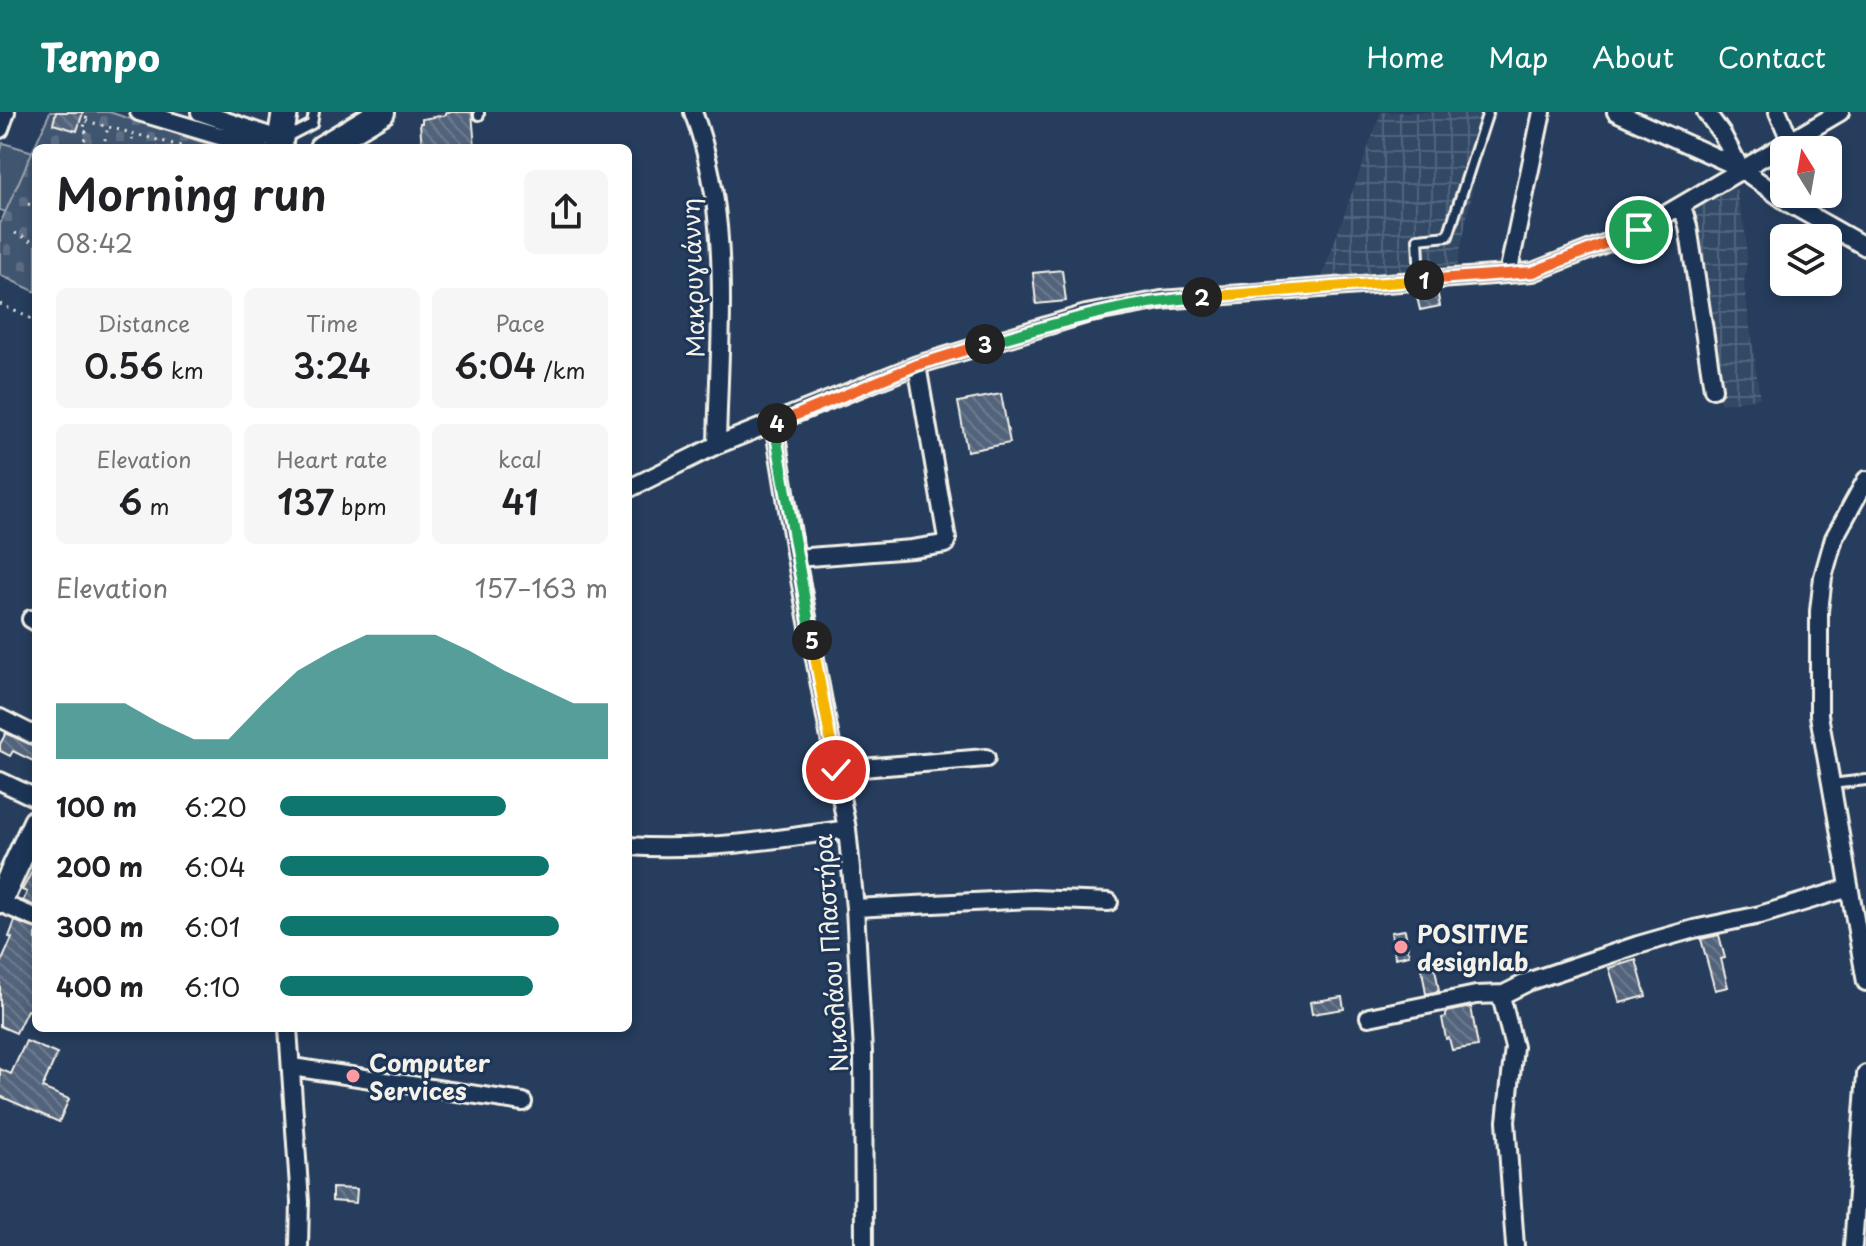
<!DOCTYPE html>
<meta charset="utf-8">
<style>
body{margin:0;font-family:"Playpen Sans",sans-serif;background:#f6f6f6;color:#202124;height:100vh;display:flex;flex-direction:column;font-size:30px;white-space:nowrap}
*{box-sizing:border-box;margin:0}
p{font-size:26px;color:#757577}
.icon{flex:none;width:44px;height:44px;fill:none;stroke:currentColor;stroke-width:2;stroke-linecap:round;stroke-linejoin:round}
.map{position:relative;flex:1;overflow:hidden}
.details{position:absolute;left:32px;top:32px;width:600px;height:888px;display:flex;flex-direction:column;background:#fff;border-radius:12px;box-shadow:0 4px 12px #0003}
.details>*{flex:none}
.needle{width:52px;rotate:349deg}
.tools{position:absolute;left:1770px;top:24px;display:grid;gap:16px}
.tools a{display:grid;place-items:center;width:72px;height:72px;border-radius:12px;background:#fff;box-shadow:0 4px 12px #0003;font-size:40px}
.pin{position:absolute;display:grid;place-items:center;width:68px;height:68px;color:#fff;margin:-34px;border:4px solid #fff;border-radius:50%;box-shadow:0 2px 8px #0007}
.km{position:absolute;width:40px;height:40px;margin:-20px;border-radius:50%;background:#222;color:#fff;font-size:22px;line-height:40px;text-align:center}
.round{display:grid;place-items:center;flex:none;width:84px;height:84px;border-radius:12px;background:#f6f6f6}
.overview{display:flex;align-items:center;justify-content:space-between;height:136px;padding:0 24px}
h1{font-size:44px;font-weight:600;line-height:60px}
.figures{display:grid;grid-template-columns:repeat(3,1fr);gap:12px;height:136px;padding:8px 24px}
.figures div{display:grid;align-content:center;border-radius:12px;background:#f6f6f6;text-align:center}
.figures b{font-size:34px;font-weight:600}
.figures small{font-size:22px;font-weight:400}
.figures p{font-size:22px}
.chart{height:224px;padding:16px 24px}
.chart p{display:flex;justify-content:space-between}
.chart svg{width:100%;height:144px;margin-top:8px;fill:#0f766e;opacity:.7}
ul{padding:0 24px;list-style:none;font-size:26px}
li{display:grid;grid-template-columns:128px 96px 1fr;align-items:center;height:60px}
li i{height:20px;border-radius:10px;background:#0f766e}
header{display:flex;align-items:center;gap:48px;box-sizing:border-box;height:112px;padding:0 40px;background:#0f766e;color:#fff}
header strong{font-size:38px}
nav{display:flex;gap:44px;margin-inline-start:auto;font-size:28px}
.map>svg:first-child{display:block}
.industrial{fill:url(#industrial-grid)}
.green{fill:#40546f;stroke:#9aa2ac;stroke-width:2}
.cemetery{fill:url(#cemetery-stones);stroke:#9aa2ac;stroke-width:2}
.building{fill:url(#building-back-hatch);stroke:#f4f1e8;stroke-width:2}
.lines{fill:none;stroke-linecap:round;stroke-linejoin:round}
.lane-casing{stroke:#f4f1e8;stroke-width:14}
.street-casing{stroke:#f4f1e8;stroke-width:22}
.secondary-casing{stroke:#f4f1e8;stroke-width:30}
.path{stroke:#f4f1e8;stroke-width:3;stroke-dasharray:2 6;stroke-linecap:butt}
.lane{stroke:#1d3557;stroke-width:8}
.street{stroke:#1d3557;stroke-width:16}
.secondary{stroke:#1d3557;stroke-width:24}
.split-1-casing{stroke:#fff;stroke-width:16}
.split-2-casing{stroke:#fff;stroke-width:16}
.split-3-casing{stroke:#fff;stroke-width:16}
.split-4-casing{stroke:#fff;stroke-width:16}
.split-5-casing{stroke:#fff;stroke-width:16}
.split-6-casing{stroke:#fff;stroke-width:16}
.split-1{stroke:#f0652b;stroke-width:10}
.split-2{stroke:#f5b400;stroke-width:10}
.split-3{stroke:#22a559;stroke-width:10}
.split-4{stroke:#f0652b;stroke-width:10}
.split-5{stroke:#22a559;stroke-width:10}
.split-6{stroke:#f5b400;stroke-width:10}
.poi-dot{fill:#ff9aa2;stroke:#1d3557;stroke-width:3}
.labels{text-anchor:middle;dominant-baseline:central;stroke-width:6;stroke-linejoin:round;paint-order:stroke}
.street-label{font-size:24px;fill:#f4f1e8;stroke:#1d3557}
.poi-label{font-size:24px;font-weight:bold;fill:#f4f1e8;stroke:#1d3557;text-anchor:start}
</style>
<header>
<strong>Tempo</strong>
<nav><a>Home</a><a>Map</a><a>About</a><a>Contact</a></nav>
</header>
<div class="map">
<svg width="1866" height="1134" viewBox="0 0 1866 1134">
<defs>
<pattern id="industrial-grid" width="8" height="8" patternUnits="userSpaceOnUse" patternTransform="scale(2)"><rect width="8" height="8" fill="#334966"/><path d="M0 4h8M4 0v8" fill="none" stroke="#51647c"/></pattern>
<pattern id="cemetery-stones" width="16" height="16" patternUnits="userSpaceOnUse" patternTransform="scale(2)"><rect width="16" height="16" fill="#40546f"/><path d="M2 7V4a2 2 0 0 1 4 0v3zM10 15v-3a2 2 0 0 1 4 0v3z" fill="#5c6d84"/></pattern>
<pattern id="building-back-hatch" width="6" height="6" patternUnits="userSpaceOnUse" patternTransform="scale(2)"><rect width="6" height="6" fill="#52647b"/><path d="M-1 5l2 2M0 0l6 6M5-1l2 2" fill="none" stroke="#6c7b8e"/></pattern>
</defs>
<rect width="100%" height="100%" fill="#263d5d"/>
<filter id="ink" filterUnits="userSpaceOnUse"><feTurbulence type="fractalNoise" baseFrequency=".0125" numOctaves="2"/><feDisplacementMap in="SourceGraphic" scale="16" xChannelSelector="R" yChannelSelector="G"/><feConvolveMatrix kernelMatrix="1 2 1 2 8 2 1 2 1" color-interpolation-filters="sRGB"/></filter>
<g filter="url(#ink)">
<path class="industrial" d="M1381,0h115l-17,47 -23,112 -136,11z
M1731,76l5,1 9,42 2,28 -3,25 16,114 -39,6 -31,-193z"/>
<path class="green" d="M3,31l30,9 -27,60 -6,-2v-56z"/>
<path class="cemetery" d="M50,0h59l111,36h-184v144l-36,-17v-51z"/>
<path class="building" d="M56,0h27l-6,19 -24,-7z
M446,0h26l3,36h-53l-2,-25h2v-4l24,-4z
M1062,158l4,31 -30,3 -3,-31z
M1437,178l3,16 -20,4 -4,-18z
M1001,282l9,49 -43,8 -9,-49z
M6,621l30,14 -3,14 -20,-10 -3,5 -10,-5v-7z
M36,752v42l-13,-5 4,-9 -5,-2z
M15,809l21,8v68l-6,14 -3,-1 -11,23 -16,-7v-61l12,-27 -3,-1z
M1405,818l4,25 -14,3 -4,-26z
M1719,823l6,23 -4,1 7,28 -13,3 -14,-51z
M1433,844l6,35 -13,3 -6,-36z
M1636,848l10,36 -26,7 -11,-35z
M1342,885l2,12 -32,5 -2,-12z
M1471,895l7,39 -26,4 -3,-12 -3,1 -4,-21 4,-1v-5z
M26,929l31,13 -15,34 27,11 -10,23 -59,-26v-27l11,5z
M332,1076l25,1 -1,14 -24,-2z"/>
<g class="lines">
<g class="lane-casing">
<path id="lane" d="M479,0v3
M285,26l27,-14 2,-12
M1420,168l-2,-41 30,-3 40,-124
M1831,672l35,-4"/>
</g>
<g class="street-casing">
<path id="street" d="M139,0l121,36
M200,0l81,28
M693,0c40,105 26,223 24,333
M1616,0l124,56 50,36 76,43
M1706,0l16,22 18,34
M1778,0l12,28
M0,17l6,-17
M1682,94l6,20 25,163
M1508,162l34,-162
M774,312l22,134 51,271 8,79 8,144 1,194
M1866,368l-32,58 -11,39 -4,34v104l47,267
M628,377l89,-44 200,-80 169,-51 75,-14 372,-28 106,-42 201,-118
M796,446l116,-9 33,-5 2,-5 -30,-174
M31,507l5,3
M0,606l36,18
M836,658l150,-12
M0,669l36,17
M628,734c75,5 146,-6 219,-17
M0,791l36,15
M855,796l178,-9 76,3
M1369,905l107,-22 28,-1
M288,916l12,174 -1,44
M292,955l231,35
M1515,1134l-9,-125 8,-74 -12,-47 2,-6 26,-13 108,-36 56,-16 66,-14 89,-27
M1853,1134l13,-172"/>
</g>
<g class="secondary-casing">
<path id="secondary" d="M279,36l6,-36
M322,36l60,-36
M0,788l36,-78"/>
</g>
<path class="path" d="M86,9l102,27
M83,36l3,-16 -3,-1 5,-19
M103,36l5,-21
M130,36l4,-14
M157,36l2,-8
M28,92l8,2
M15,121l21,10
M0,192l36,17
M36,219v3"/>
<use href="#lane" class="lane"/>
<use href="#street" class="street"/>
<use href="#secondary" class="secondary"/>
</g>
</g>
<g class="lines" filter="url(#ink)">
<g class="split-1-casing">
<path id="split-1" d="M1424,168l109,-8 106,-42"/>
</g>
<g class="split-2-casing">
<path id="split-2" d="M1202,185l222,-17"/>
</g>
<g class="split-3-casing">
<path id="split-3" d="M985,232c72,-21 142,-42 217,-47"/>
</g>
<g class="split-4-casing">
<path id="split-4" d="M777,311l140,-58 68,-21"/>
</g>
<g class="split-5-casing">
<path id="split-5" d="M777,311l-3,1 38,216"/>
</g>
<g class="split-6-casing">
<path id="split-6" d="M812,528l24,130"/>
</g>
<use href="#split-1" class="split-1"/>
<use href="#split-2" class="split-2"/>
<use href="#split-3" class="split-3"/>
<use href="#split-4" class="split-4"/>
<use href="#split-5" class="split-5"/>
<use href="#split-6" class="split-6"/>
</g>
<g class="poi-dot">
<circle cx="1401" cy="835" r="8"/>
<circle cx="353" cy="964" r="8"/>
</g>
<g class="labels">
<g class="street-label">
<text transform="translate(692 166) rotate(-92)">Μακρυγιάννη</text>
<text transform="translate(830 841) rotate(-94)">Νικολάου Πλαστήρα</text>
</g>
<g class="poi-label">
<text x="1417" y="821">POSITIVE<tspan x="1417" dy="28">designlab</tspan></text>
<text x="369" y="950">Computer<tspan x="369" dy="28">Services</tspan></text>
</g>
</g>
</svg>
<div class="tools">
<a><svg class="needle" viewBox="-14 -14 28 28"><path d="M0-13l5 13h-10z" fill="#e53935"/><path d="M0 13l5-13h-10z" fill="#757577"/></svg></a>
<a><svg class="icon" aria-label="layers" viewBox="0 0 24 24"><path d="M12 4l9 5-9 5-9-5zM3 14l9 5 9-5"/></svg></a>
</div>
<div class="pin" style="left:1639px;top:118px;background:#1e9e55"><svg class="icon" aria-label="arrive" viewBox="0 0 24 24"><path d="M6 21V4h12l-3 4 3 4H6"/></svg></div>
<div class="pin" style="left:836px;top:658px;background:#d93025"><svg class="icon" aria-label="check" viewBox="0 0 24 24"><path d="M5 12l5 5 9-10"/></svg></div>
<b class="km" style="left:1424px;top:168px">1</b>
<b class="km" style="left:1202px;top:185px">2</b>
<b class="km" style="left:985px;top:232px">3</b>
<b class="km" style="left:777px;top:311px">4</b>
<b class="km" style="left:812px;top:528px">5</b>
<section class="details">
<div class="overview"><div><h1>Morning run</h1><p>08:42</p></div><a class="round"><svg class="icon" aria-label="share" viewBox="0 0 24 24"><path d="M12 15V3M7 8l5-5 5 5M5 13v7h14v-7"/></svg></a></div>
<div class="figures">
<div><p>Distance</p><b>0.56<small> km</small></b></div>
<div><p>Time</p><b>3:24</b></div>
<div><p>Pace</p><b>6:04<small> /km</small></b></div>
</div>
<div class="figures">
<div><p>Elevation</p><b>6<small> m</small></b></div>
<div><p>Heart rate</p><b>137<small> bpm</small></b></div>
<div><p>kcal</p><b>41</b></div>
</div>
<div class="chart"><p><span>Elevation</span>157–163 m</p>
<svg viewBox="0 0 160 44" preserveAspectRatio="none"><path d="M0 44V27L10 27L20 27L30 33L40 38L50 38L60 27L70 17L80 11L90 6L100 6L110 6L120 11L130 17L140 22L150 27L160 27V44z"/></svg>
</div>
<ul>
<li><b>100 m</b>6:20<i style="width:69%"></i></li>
<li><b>200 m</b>6:04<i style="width:82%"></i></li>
<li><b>300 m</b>6:01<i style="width:85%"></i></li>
<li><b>400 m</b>6:10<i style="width:77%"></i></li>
</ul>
</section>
</div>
